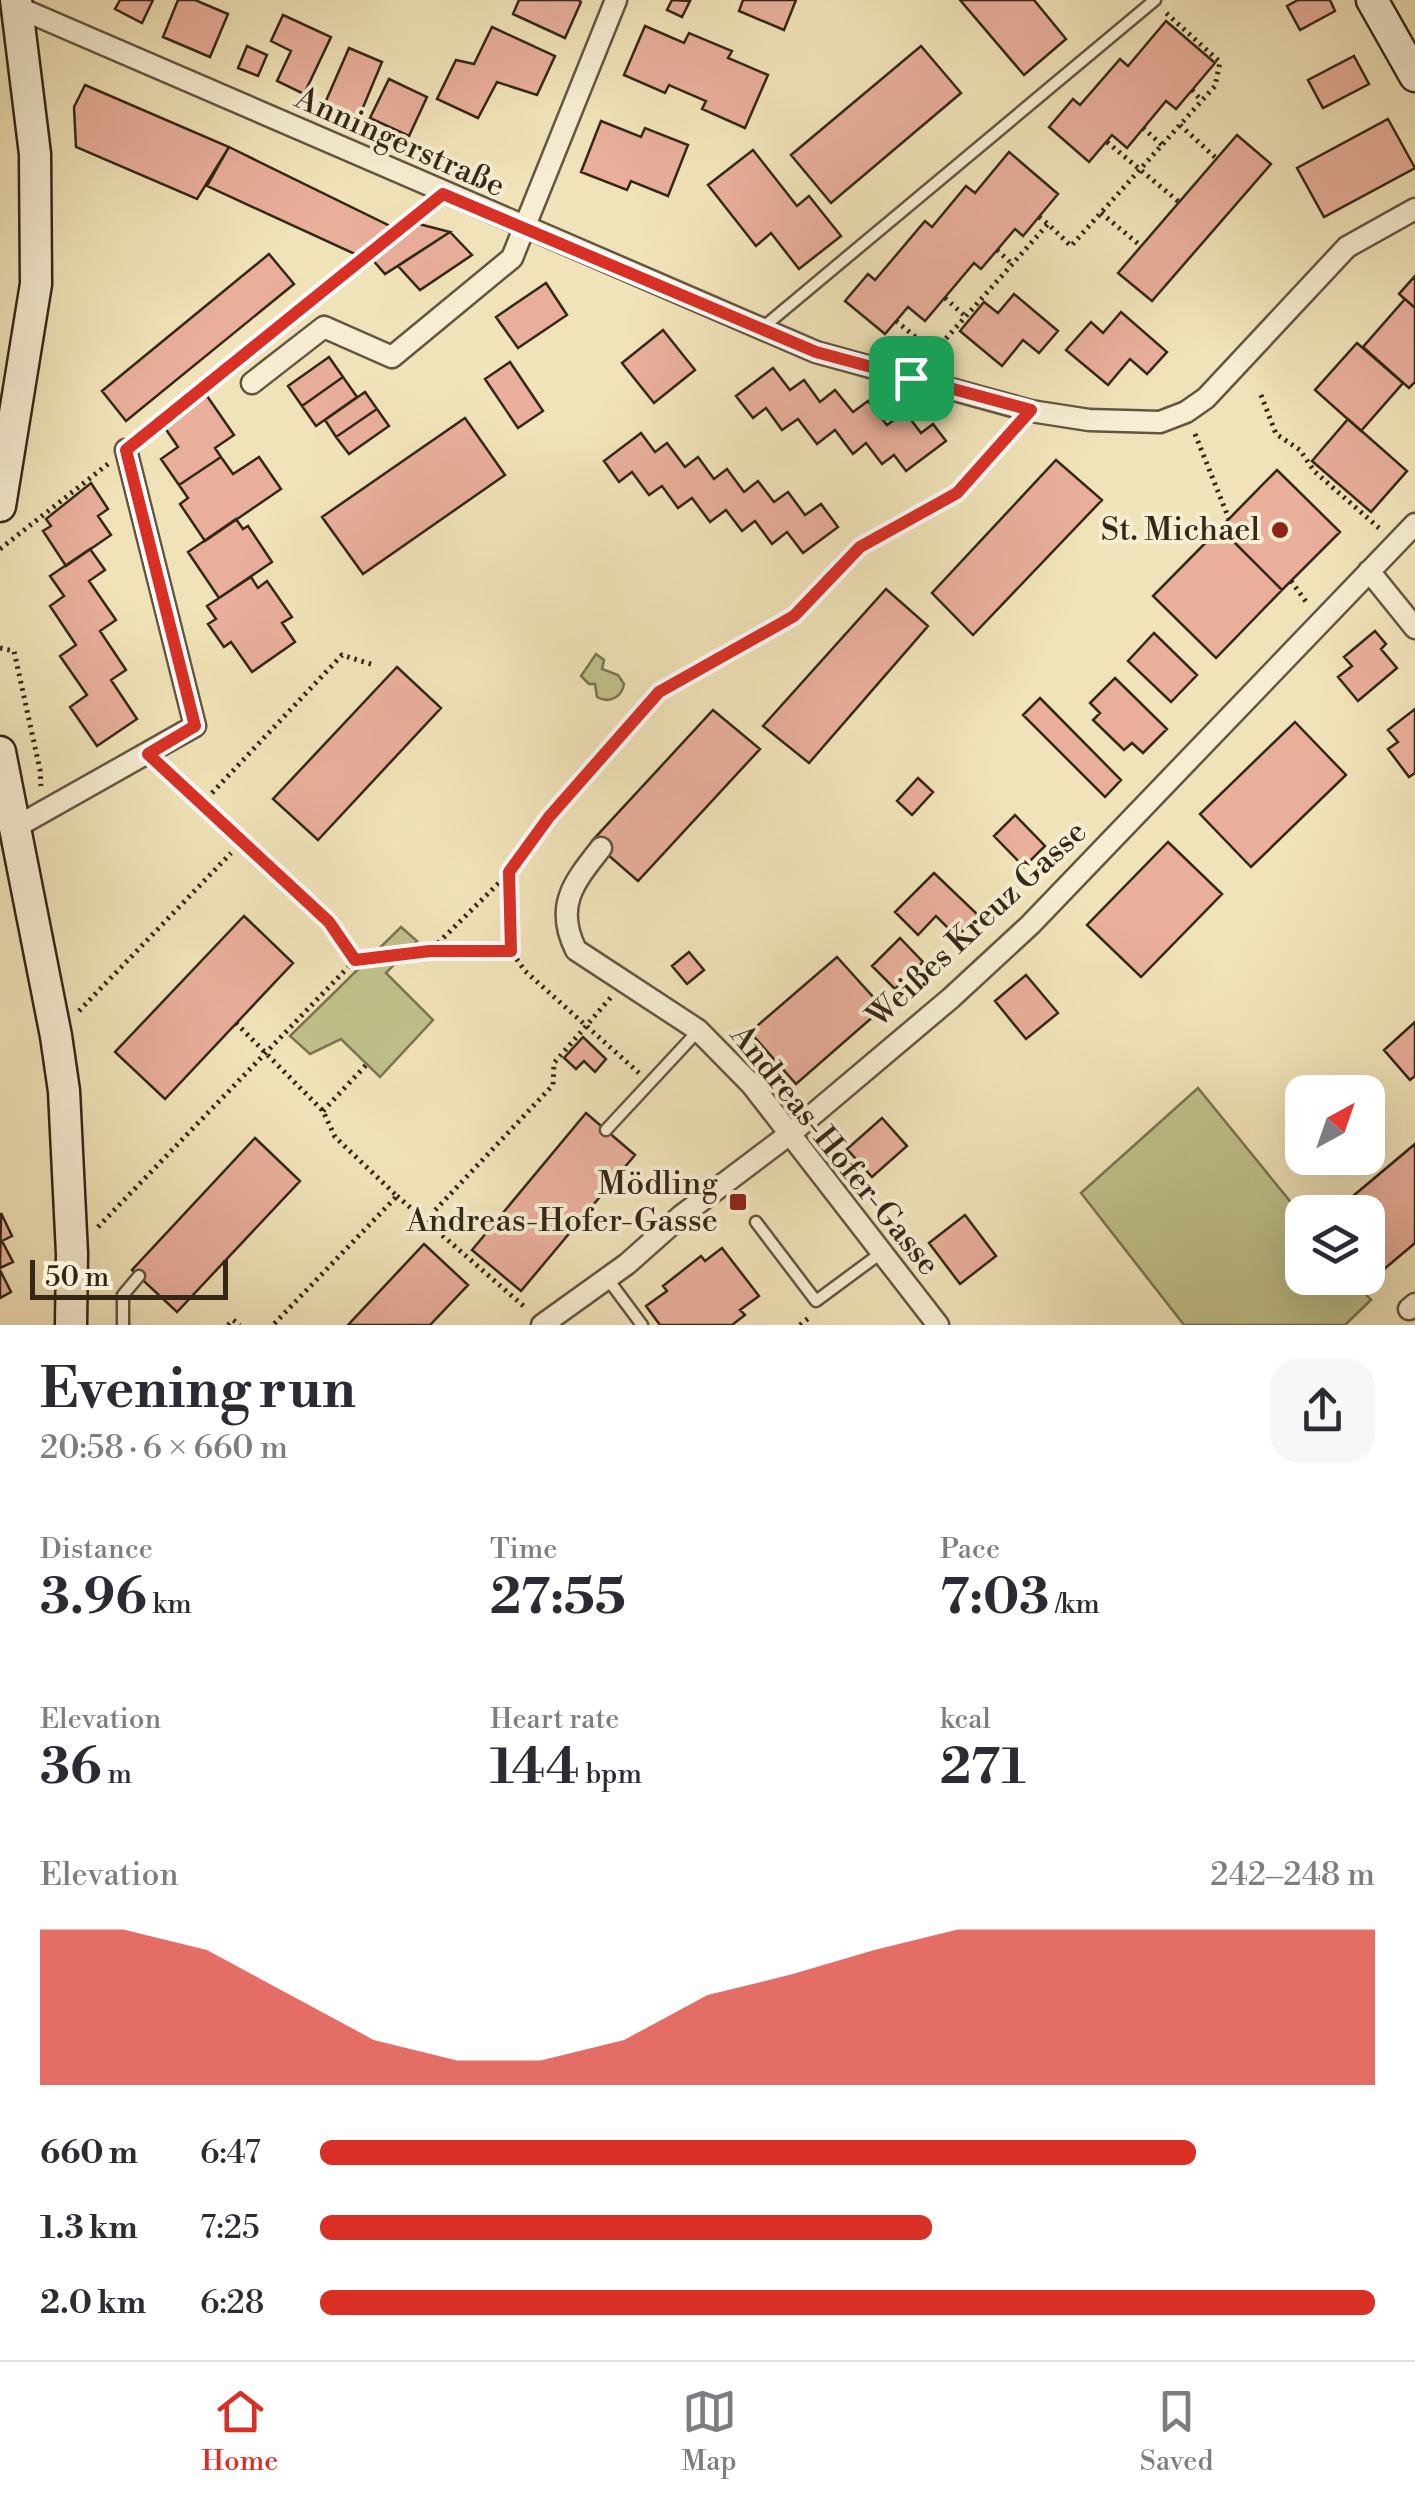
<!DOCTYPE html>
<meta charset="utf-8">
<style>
body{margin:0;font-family:"Libre Bodoni",serif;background:#f7f7f7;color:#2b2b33;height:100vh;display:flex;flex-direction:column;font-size:38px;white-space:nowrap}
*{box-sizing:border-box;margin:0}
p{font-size:32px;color:#7c7c81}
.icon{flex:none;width:55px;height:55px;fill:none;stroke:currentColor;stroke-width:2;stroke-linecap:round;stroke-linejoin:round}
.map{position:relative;height:1325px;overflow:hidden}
.details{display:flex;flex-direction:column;background:#fff;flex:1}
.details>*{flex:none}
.needle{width:65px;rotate:40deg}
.tools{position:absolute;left:1285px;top:1075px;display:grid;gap:20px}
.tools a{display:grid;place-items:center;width:100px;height:100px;border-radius:20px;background:#fff;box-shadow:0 10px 40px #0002;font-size:50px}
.scale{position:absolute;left:30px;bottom:25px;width:198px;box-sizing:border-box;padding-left:10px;border:5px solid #342718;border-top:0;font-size:28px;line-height:35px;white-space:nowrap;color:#342718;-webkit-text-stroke:8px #f6edd2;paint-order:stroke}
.pin{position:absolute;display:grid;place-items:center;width:85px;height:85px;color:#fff;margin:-42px;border-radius:20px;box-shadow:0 5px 15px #0006}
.round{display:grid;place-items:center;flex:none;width:105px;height:105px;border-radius:30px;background:#f7f7f7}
.head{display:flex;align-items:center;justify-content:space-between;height:170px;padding:0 40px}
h1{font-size:55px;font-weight:700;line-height:75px}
.metrics{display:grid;grid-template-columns:repeat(3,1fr);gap:15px;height:170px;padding:10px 40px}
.metrics div{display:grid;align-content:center}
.metrics b{font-size:50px;font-weight:700}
.metrics small{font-size:28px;font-weight:400}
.metrics p{font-size:28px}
.chart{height:280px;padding:20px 40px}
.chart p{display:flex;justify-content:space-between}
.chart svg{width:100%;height:180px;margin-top:10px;fill:#d93025;opacity:.7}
ul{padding:0 40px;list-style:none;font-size:32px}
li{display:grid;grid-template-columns:160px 120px 1fr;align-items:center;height:75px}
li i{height:25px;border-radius:12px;background:#d93025}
.dock{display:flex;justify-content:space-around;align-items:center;height:140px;border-top:2px solid #e1e1e2;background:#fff;font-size:28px;color:#7c7c81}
.dock a{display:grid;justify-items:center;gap:5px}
.dock .selected{color:#d93025}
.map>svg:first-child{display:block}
.green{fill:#c0c28b;stroke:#7a7452;stroke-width:2.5}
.building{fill:#e9af9b;stroke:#342718;stroke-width:2.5}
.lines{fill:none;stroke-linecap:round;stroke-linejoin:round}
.lane-casing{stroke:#635640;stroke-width:15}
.street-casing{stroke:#635640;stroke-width:25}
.secondary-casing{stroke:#342718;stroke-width:35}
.path{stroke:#342718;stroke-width:5;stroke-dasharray:2.5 5;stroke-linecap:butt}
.lane{stroke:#f6edd2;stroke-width:10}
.street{stroke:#f6edd2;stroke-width:20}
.secondary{stroke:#f6edd2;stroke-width:30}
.route-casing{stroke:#fff;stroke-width:20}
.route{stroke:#d93025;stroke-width:12}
.poi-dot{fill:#8f2418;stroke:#f6edd2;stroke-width:4}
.labels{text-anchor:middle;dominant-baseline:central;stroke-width:8;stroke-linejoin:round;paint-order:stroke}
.street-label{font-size:32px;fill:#342718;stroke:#f6edd2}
.poi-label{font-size:32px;fill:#342718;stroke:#f6edd2;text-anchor:end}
</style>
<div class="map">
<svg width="1415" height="1325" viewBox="0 0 1415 1325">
<rect width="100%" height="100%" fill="#f1e3b9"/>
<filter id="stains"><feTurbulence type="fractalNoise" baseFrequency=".002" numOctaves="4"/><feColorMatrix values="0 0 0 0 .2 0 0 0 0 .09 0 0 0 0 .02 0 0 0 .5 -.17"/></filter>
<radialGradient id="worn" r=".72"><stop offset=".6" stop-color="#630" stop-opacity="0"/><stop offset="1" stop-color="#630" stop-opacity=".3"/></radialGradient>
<path class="green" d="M596,654l8,6 -2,9 16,6 6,9c-2,13 -15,20 -27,13l-2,-13h-6l-8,-8z
M401,927l16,14 -31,32 47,47 -53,57 -39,-38 -31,15 -20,-18z
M1198,1088l104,128v62h50l19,22 -26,25h-161l-103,-132z"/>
<path class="building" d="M120,0h33l-11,23 -27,-14z
M178,0h17l33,14 -18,43 -47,-20z
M519,0h59l3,2 -16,36 -52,-24z
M672,0l18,1 -8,16 -15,-7z
M743,0h53l-12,30 -45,-19z
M960,0h74l32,39 -42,36z
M1298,0h32l5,11 -35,19 -13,-24z
M283,15l48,22 -27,57 -27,-13 14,-30 -20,-10z
M1166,21l49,42 -39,46 -10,-8 -39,47 -15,-13 -23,27 -40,-35 24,-28 7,6 40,-46 8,7z
M645,26l39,17 5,-10 43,18 -4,7 40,17 -23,53 -43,-19 4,-8 -37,-16 -4,8 -41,-18z
M492,27l63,29 -18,39 -40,-13 -19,36 -41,-19 19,-39 18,4z
M247,46l20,9 -9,21 -20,-8z
M921,46l40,47 -130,110 -40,-48z
M349,48l33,14 -23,55 -34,-14z
M1354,56l15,28 -46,24 -15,-28z
M389,79l38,18 -18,39 -39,-18z
M85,85l144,62 -32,52 -121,-52 -2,-40z
M1388,119l27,49 -91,49 -27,-49z
M601,121l40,16 4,-9 43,17 -20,51 -37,-15 -4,9 -46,-18z
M1237,135l34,29 -119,137 -34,-28z
M229,147l165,81 -37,27 -150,-69z
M753,150l44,56 12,-10 32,40 -42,33 -28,-36 -15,13 -48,-61z
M1009,152l49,42 -35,42 -8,-7 -34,40 -7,-6 -49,58 -17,-14 -23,27 -40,-33 23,-27 7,6 50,-59 7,6 34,-41 9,7z
M415,223l35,9 -65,42 -14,-16z
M450,232l22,23 -52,35 -22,-24z
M269,254l25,30 -168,137 -24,-30z
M1415,276v32l-16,-14z
M546,283l21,32 -49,33 -22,-31z
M1014,294l44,37 -19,22 -16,-13 -21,26 -42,-35 24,-29 14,11z
M1405,299l10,9v74l-6,6 -46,-41z
M1121,312l46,40 -20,22 -17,-15 -22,26 -42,-35 25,-28 12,11z
M663,330l32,40 -41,33 -32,-40z
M1357,343l46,40 -42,48 -46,-41z
M329,357l14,20 -41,29 -14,-20z
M510,362l33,49 -25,17 -33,-49z
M773,368l17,22 14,-10 16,22 15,-12 18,22 15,-11 19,24 18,-13 16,21 12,-9 13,17 -40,30 -12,-16 -12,9 -16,-21 -13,11 -18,-24 -18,14 -19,-25 -16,11 -16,-22 -13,10 -17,-22z
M343,377l14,20 -41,29 -14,-20z
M365,392l12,17 -41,28 -11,-17z
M207,396l27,39 -19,13 6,9 -42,28 -18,-26 17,-12 -15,-22z
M377,409l12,17 -40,28 -13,-17z
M465,418l40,57 -142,99 -41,-57z
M1348,419l59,52 -36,41 -59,-51z
M641,433l14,19 12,-9 18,24 13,-10 16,22 13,-10 17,23 14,-11 16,21 14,-10 17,23 16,-11 17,23 -35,26 -16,-21 -15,12 -17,-23 -13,10 -16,-21 -16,12 -18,-24 -14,10 -16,-22 -13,9 -17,-23 -13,10 -15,-21z
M221,457l12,17 26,-17 22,32 -76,52 -25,-37 8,-6 -9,-13z
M1056,460l46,40 -129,135 -41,-42z
M1277,470l63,62 -58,58 -62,-62z
M91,483l17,26 -10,7 13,19 -45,31 -23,-35 8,-5 -5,-7z
M236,519l7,10 5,-3 24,36 -53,36 -31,-46z
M1220,528l62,62 -66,68 -63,-62z
M90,549l15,21 -16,11 27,39 -16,11 26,39 -15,10 26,39 -40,27 -27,-39 17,-12 -27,-39 16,-11 -26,-39 14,-10 -14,-20z
M251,577l7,11 9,-7 25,36 -10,6 13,19 -43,30 -21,-30 -7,5 -16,-23 8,-5 -9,-13z
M886,589l42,37 -119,137 -46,-37z
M1375,631l11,13 -5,5 16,19 -39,33 -20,-24 14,-11 -8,-9z
M1154,633l43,42 -26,27 -43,-41z
M397,667l44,41 -123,132 -45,-41z
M1115,678l52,51 -24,24 -11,-10 -8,7 -31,-30 7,-7 -10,-10z
M1040,698l81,82 -16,17 -82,-82z
M1415,709v64l-6,4 -21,-28 10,-7 -10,-12z
M713,710l47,39 -122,132 -46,-40z
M1295,722l51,53 -95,92 -51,-53z
M918,778l15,14 -21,23 -15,-14z
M1015,815l30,31 -21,21 -30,-31z
M1168,842l54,52 -81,83 -54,-52z
M934,873l44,42 -21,22 -21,-21 -18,19 -23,-23z
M244,916l49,47 -128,136 -50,-47z
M900,938l23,24 -28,27 -23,-23z
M689,952l15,18 -17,14 -15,-18z
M837,957l46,51 -87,76 -46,-52z
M1026,975l32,38 -32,26 -31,-38z
M1415,1022v54l-5,4 -26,-30z
M583,1037l23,22 -11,13 -11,-11 -8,8 -12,-11z
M586,1113l49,42 -114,136 -49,-41z
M882,1118l25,28 -35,31 -25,-28z
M255,1138l45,43 -123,131 -45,-42z
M1415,1144v99l-45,38 -3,-3 1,-66h-34z
M1,1213l11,23 -10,5 11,21 -13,6z
M965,1215l31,41 -36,28 -31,-41z
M424,1244l44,41 -38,40h-82z
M722,1248l37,48 -19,14 5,5 -13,10h-72l-14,-19 21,-15 -4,-5 38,-30 4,5z
M0,1270l11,22 -11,6z"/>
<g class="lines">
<g class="lane-casing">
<path id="lane" d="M761,329l394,-329
M148,753l155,144
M606,1130l92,-99
M756,1222l60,79 65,-48
M607,1278l35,47
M123,1325v-30l16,-19"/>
</g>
<g class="street-casing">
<path id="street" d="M17,7l799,345 215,59 58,9 71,2 26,-10 20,-14 141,-151 68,-38
M252,383l72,-56 68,30 120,-99 104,-258
M1369,571l46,57
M16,827l179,-101 -69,-276
M601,848c-27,34 -47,58 -25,102l122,80 54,55 186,240
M1409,1309l6,-5
M542,1325l85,-61 54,-48 110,-83 160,-135 79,-73 385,-401"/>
</g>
<g class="secondary-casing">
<path id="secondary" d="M1372,0l43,76
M0,506l36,-222 -1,-130 -19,-154
M0,752l56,284 8,55 8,163 -1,71"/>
</g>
<path class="path" d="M1192,90l10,11
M1180,125l37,34
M1143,128l19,17
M1107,142l72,60
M1101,213l40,33
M1039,217l9,7
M997,250l15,14
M945,298l20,18
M896,321l38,31
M926,361l122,-137 23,22 144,-160 5,-24 -55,-50
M1261,395l15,39 24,16 14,21 65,57
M1195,434l34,85
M144,435l283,-228
M0,549l108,-85
M1291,581l16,22
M0,648l14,3 26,119 1,16
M212,793l130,-138 32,10
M313,908l16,14 26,38
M430,951h81
M79,1011l152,-158
M236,1023l87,88 12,26 62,59 -124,129
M639,1073l-114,-102 -14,-20 -2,-78 40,-56 110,-125 136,-76 65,-69 97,-54 58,-64
M323,1111l44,-47
M397,1196l130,113
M425,1221l128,-136 1,-22 58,-67
M98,1227l257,-267 75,-9 79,-78
M228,1325l5,-5 7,5
M800,1325l10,-8"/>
<use href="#lane" class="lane"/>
<use href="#street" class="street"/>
<use href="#secondary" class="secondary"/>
</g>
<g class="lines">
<g class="route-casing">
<path id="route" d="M443,194l373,158 215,58 -74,83 -97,54 -66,69 -135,76 -110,125 -40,55 2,79h-81l-75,9 -26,-38 -181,-168 47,-28 -69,-276z"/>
</g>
<use href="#route" class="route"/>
</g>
<g class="poi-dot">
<circle cx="1280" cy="530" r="10"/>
<rect x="728" y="1192" width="20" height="20" rx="5"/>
</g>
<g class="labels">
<g class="street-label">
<text transform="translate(400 142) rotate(24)">Anningerstraße</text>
<text transform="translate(977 924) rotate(-43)">Weißes Kreuz Gasse</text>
<text transform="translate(835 1150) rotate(51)">Andreas-Hofer-Gasse</text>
</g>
<g class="poi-label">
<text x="1260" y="530">St. Michael</text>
<text x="718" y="1184">Mödling<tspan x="718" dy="37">Andreas-Hofer-Gasse</tspan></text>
</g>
</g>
<rect width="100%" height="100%" filter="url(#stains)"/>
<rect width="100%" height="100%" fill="url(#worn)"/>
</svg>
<div class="tools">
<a><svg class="needle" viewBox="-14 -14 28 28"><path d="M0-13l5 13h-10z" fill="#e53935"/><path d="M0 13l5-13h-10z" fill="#7c7c81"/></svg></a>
<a><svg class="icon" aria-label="layers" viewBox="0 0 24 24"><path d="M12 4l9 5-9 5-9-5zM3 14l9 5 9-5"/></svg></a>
</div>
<div class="scale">50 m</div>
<div class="pin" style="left:911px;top:378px;background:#1e9e55"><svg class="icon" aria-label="arrive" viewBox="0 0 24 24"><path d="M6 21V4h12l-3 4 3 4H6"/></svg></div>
</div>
<section class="details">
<div class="head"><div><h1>Evening run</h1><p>20:58 · 6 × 660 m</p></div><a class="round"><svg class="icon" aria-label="share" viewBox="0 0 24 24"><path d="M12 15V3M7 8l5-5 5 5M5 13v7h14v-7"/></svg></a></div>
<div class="metrics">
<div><p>Distance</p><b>3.96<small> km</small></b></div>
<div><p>Time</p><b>27:55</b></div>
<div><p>Pace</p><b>7:03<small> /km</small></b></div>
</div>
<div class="metrics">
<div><p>Elevation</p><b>36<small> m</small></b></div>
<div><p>Heart rate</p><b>144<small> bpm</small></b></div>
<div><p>kcal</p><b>271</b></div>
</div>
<div class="chart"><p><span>Elevation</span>242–248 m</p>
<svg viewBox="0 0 160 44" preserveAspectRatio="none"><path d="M0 44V6L10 6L20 11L30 22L40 33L50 38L60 38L70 33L80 22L90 17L100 11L110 6L120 6L130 6L140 6L150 6L160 6V44z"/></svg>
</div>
<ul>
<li><b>660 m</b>6:47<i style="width:83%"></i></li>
<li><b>1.3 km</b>7:25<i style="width:58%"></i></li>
<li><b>2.0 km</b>6:28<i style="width:100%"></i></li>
</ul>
</section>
<nav class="dock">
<a class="selected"><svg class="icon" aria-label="home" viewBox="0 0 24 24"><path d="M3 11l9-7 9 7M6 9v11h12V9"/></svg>Home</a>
<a><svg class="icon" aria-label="map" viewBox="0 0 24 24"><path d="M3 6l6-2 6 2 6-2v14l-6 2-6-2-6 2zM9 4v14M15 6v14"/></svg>Map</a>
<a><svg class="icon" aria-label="saved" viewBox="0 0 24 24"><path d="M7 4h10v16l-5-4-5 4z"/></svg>Saved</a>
</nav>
